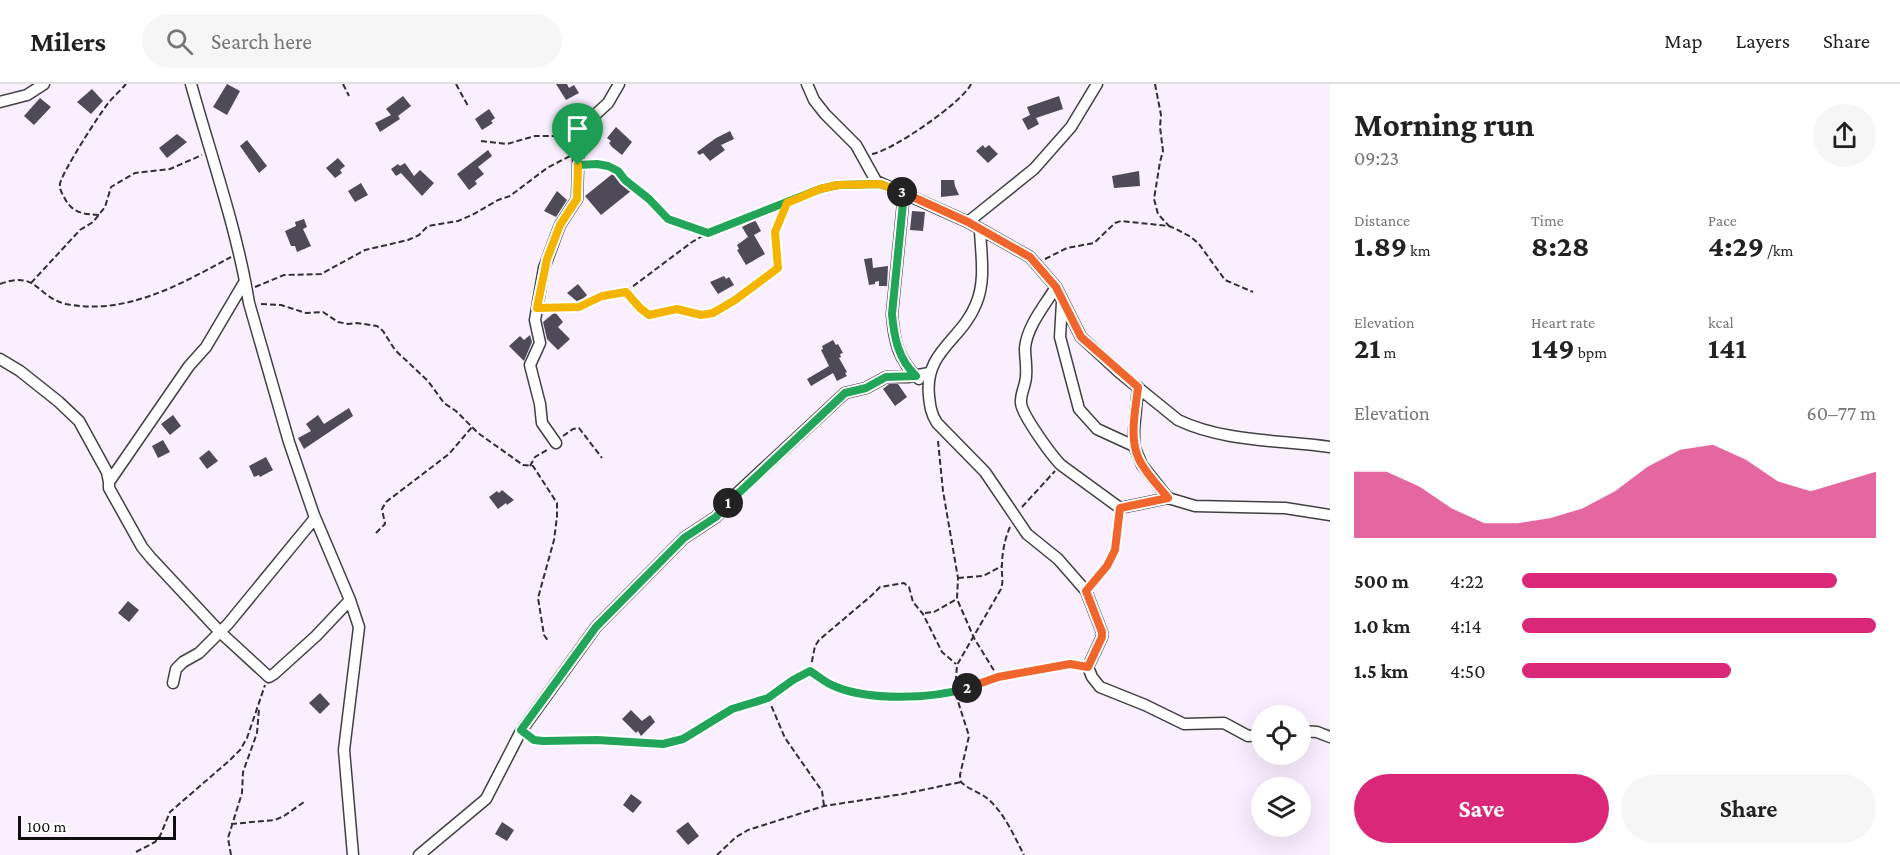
<!DOCTYPE html>
<meta charset="utf-8">
<style>
body{margin:0;font-family:"Crimson Pro",serif;background:#f6f6f6;color:#222;height:100vh;display:flex;flex-direction:column;font-size:22px;white-space:nowrap}
*{box-sizing:border-box;margin:0}
p{font-size:20px;color:#767676}
.icon{flex:none;width:33px;height:33px;fill:none;stroke:currentColor;stroke-width:2;stroke-linecap:round;stroke-linejoin:round}
.map{position:relative;flex:1;overflow:hidden}
.drawer{display:flex;flex-direction:column;background:#fff;width:570px}
.drawer>*{flex:none}
.buttons{position:absolute;left:1251px;top:621px;display:grid;gap:12px}
.buttons a{display:grid;place-items:center;width:60px;height:60px;border-radius:50%;background:#fff;box-shadow:0 6px 24px #0002;font-size:30px}
.scale{position:absolute;left:18px;bottom:15px;width:158px;box-sizing:border-box;padding-left:6px;border:3px solid #0e0e0e;border-top:0;font-size:16px;line-height:21px;white-space:nowrap;color:#0e0e0e;-webkit-text-stroke:4px #fff;paint-order:stroke}
.pin{position:absolute;display:grid;place-items:center;width:51px;height:51px;color:#fff;margin:-62px -26px;border-radius:50% 50% 50% 0;rotate:-45deg;box-shadow:0 0 6px #0007}
.pin .icon{rotate:45deg}
.km{position:absolute;width:30px;height:30px;margin:-15px;border-radius:50%;background:#222;color:#fff;font-size:16px;line-height:30px;text-align:center}
.round{display:grid;place-items:center;flex:none;width:63px;height:63px;border-radius:32px;background:#f6f6f6}
.head{display:flex;align-items:center;justify-content:space-between;height:102px;padding:0 24px}
h1{font-size:33px;font-weight:700;line-height:45px}
.metrics{display:grid;grid-template-columns:repeat(3,1fr);gap:9px;height:102px;padding:6px 24px}
.metrics div{display:grid;align-content:center}
.metrics b{font-size:30px;font-weight:700}
.metrics small{font-size:16px;font-weight:400}
.metrics p{font-size:16px}
.chart{height:168px;padding:12px 24px}
.chart p{display:flex;justify-content:space-between}
.chart svg{width:100%;height:108px;margin-top:6px;fill:#db2777;opacity:.7}
.primary-button{display:flex;gap:12px;margin-top:auto;padding:12px 24px}
.primary-button a{flex:1;height:69px;border-radius:36px;background:#db2777;color:#fff;font-size:24px;font-weight:700;line-height:69px;text-align:center}
.primary-button a+a{background:#f6f6f6;color:#222}
ul{padding:0 24px;list-style:none;font-size:20px}
li{display:grid;grid-template-columns:96px 72px 1fr;align-items:center;height:45px}
li i{height:15px;border-radius:8px;background:#db2777}
header{display:flex;align-items:center;gap:36px;box-sizing:border-box;height:84px;padding:0 30px;background:#fff;border-bottom:2px solid #e0e0e0}
header strong{font-size:28px}
nav{display:flex;gap:33px;margin-inline-start:auto;font-size:21px}
.search{width:420px;height:54px;background:#f6f6f6;display:flex;align-items:center;gap:15px;box-sizing:border-box;padding:0 21px;border-radius:33px;color:#767676;font-size:22px}
main{display:flex;flex:1;min-height:0}
.map>svg:first-child{display:block}
.building{fill:#4e4a57}
.lines{fill:none;stroke-linecap:round;stroke-linejoin:round}
.minor-casing{stroke:#414141;stroke-width:13}
.path{stroke:#303030;stroke-width:2;stroke-dasharray:6 3;stroke-linecap:butt}
.minor{stroke:#fff;stroke-width:10}
.split-1-casing{stroke:#fff;stroke-width:12}
.split-2-casing{stroke:#fff;stroke-width:12}
.split-3-casing{stroke:#fff;stroke-width:12}
.split-4-casing{stroke:#fff;stroke-width:12}
.split-1{stroke:#22a559;stroke-width:8}
.split-2{stroke:#22a559;stroke-width:8}
.split-3{stroke:#f0652b;stroke-width:8}
.split-4{stroke:#f5b400;stroke-width:8}
</style>
<header>
<strong>Milers</strong>
<div class="search"><svg class="icon" aria-label="search" viewBox="0 0 24 24"><circle cx="10" cy="10" r="6"/><path d="M15 15l6 6"/></svg>Search here</div>
<nav><a>Map</a><a>Layers</a><a>Share</a></nav>
</header>
<main>
<div class="map">
<svg width="1330" height="771" viewBox="0 0 1330 771">
<rect width="100%" height="100%" fill="#faefff"/>
<path class="building" d="M227,0l13,7 -13,24 -14,-8z
M556,0h11l2,4 5,-3 5,8 -13,7z
M92,5l11,12 -12,13 -14,-12z
M403,12l8,10 -13,10 2,3 -20,13 -5,-9 16,-8 -5,-6z
M1059,12l4,13 -27,9 3,6 -11,6 -6,-11 8,-4 -3,-8z
M40,14l11,9 -17,18 -10,-9z
M489,25l6,9 -4,3 2,2 -11,7 -7,-11z
M616,43l16,15 -10,13 -10,-8 -3,-4 2,-2 -4,-3z
M730,47l4,8 -13,6 4,5 -15,11 -7,-8 -4,2 -2,-3 19,-14z
M177,50l10,8 -20,16 -8,-10z
M247,56l20,26 -8,7 -19,-27z
M983,61l2,3 4,-3 9,9 -10,9 -12,-12z
M488,66l4,6 -14,11 6,7 -9,7 2,3 -8,6 -12,-16z
M338,74l7,8 -5,4 2,3 -7,5 -9,-10z
M405,79l9,13 6,-6 14,13 -12,13 -21,-23 -5,3 -5,-7 7,-5 2,2z
M616,87l15,20 -30,24 -16,-19z
M1139,87l1,15 -26,2 -2,-12z
M941,96h13l1,6 4,9 -18,2z
M361,99l7,12 -13,7 -7,-11z
M557,107l10,9 -11,17 -12,-6z
M912,127l13,1 -2,19 -13,-1z
M304,135l3,8 -4,2 8,17 -14,6 -2,-6h-4l-6,-15 11,-5 -1,-4z
M755,136l6,11 -7,4 11,19 -19,11 -9,-15 2,-1 -2,-4 11,-8 -6,-10z
M872,174l1,10 15,-2 -1,20h-8v-5l-4,1v2l-6,1 -5,-26z
M724,192l2,3 3,-2 5,8 -16,9 -8,-12z
M578,200l9,11 -8,8 -12,-10z
M555,228l8,10 -5,5 12,12 -12,11 -11,-11 -4,-17z
M530,251l2,7 -8,19 -15,-15 11,-10 4,4z
M833,256l3,5 2,-1 5,9 -3,1 1,3 -2,1 8,14 -2,1 2,3 -10,5 -4,-8 -22,13 -4,-7 22,-13 -8,-16 2,-1 -1,-3z
M889,300h9l9,13 -12,9 -12,-17z
M349,324l4,8 -49,33 -6,-11 13,-7 -5,-7 12,-9 6,9z
M173,331l8,11 -11,9 -9,-11z
M163,356l7,12 -12,6 -6,-12z
M209,366l9,11 -11,8 -8,-11z
M266,373l7,13 -13,7 -1,-2 -5,2 -5,-11z
M502,406l12,10 -7,5 -1,-2 -8,6 -9,-12 8,-6 2,2z
M128,517l11,9 -10,12 -11,-9z
M320,609l10,11 -10,10 -11,-11z
M631,626l11,11 8,-6 5,7 -14,14 -3,-5 -2,2 -14,-14z
M631,710l11,8 -9,11 -10,-8z
M502,738l12,8 -7,11 -12,-7z
M688,738l11,14 -11,9 -12,-14z"/>
<g class="lines">
<g class="minor-casing">
<path id="minor" d="M191,0c20,72 46,145 58,219l40,139 25,73 36,85 9,27 -15,123 9,105
M807,0l7,16 11,14 31,31 20,36 92,41 62,35 26,30 25,50 39,36 58,47c46,22 102,20 152,27
M0,18l27,-7 17,-11
M904,109l-12,121c2,27 6,46 27,65
M968,138l66,-53 37,-42 26,-43
M980,146c1,24 6,51 -4,74 -14,36 -52,47 -47,92 1,10 2,18 8,27l48,49 42,62 31,25 28,32 16,41v5l-14,30 4,10 8,10 45,18 39,19 40,-1 24,13 14,-1
M245,197l-39,66 -17,19 -80,116v6l33,59 9,11 69,74 49,45 5,-3 42,-38 34,-36
M1056,203c-11,18 -29,39 -31,61 0,10 2,19 1,28 0,9 -6,18 -5,27 1,12 31,53 40,62l59,43 48,-10
M1062,218l-2,35 19,72 18,20 37,17
M0,275l20,12 39,31 20,19 28,51 2,10
M1138,303l-4,43v16l8,19 26,33 27,8 90,2 45,7
M556,359l-14,-20 -2,-19 -10,-39 10,-22 -5,-23 9,-52 16,-43 17,-26 2,-65 5,-9 24,-22 11,-19
M173,599l3,-14 7,-7 16,-9 29,-29 87,-106
M1300,647l17,1 13,5
M419,771l67,-56 35,-68 75,-104 88,-89 32,-21 17,-20 112,-104 21,-5 20,-11h22l21,-4"/>
</g>
<path class="path" d="M343,0l6,12
M456,0l12,22
M1155,0l6,31 -1,12 3,24 -3,11 -6,37 4,15 11,12
M481,57l26,3 28,-8h19l16,-6
M872,70c20,-3 91,-52 99,-70
M587,81l21,1 10,5 20,21 11,7 19,20 40,14
M99,131c-17,-1 -27,-2 -35,-18 -2,-4 -5,-8 -4,-13 1,-10 41,-73 50,-83 5,-6 11,-11 16,-17
M1045,175l22,-11 27,-5 21,-20 6,-2 48,5 7,3 15,8 8,7 26,36 28,12
M31,199l49,-53 13,-8 12,-15 6,-20 24,-14 35,-4 32,-14
M0,200c38,-14 36,13 66,20 60,12 115,-20 165,-47
M255,203l29,-12 37,-1 44,-24 43,-10 11,-5 9,-9 30,-5 14,-6 26,-15 12,-4 37,-28 23,-12
M626,208l14,16 9,7 28,-6 24,6 12,-2 22,-13 43,-32 -3,-36 12,-29
M261,220l20,1 25,8 17,-1 15,10 10,2 9,-1 20,3 6,5 12,19 33,31 16,22 12,8 22,22 45,32 10,1 24,37v14l-3,23 -16,58 6,37 5,7
M548,224l31,-1 23,-11 22,-3 68,-51 16,-9 112,-44 18,-4h27
M563,352l10,-7 6,-1 23,30
M938,357l5,50 15,87 -1,21 17,39 24,39
M530,382l5,-9 12,-7
M1022,423l33,-36
M1010,443c-5,11 -8,26 -8,38 -1,8 2,16 -1,24l-44,76 -2,27 14,44 -9,39 1,7c8,8 19,10 27,17 17,15 26,37 36,56
M376,449l9,-9 -3,-15 4,-7 63,-48 23,-27
M958,494l25,-2 19,-10
M1094,499c21,-26 21,-33 25,-66
M925,529l9,-1 23,-13
M810,587l5,-25 4,-6 52,-44 9,-9 24,-4 5,4 4,15 10,12 19,38 14,12
M768,614l25,-18 17,-9 21,14 9,3 35,7 29,1 51,-4 43,-15 72,-13h8
M528,652l6,4 9,1 54,-1 66,4 20,-5 49,-30 36,-11 17,40 37,53 2,15
M231,740l44,-4 9,-4 20,-14
M136,768l19,-10 5,-6 10,-24 60,-52 10,-10 7,-12 18,-53
M231,771l-3,-17 14,-45 1,-21 14,-39 2,-24
M717,771l19,-18 12,-7 76,-24 79,-12 58,-12"/>
<use href="#minor" class="minor"/>
</g>
<g class="lines">
<g class="split-1-casing">
<path id="split-1" d="M578,81l19,-1 11,2 10,5 7,9 24,19 19,20 40,14 112,-44 18,-4 42,-1 24,9 -12,121c2,23 6,45 24,62l-30,1 -20,11 -21,5 -117,110"/>
</g>
<g class="split-2-casing">
<path id="split-2" d="M728,419l-12,14 -32,21 -88,89 -75,103 13,10 9,1 54,-1 66,4 20,-5 49,-30 36,-11 25,-18 17,-9c8,5 16,12 24,15 34,15 98,13 133,2"/>
</g>
<g class="split-3-casing">
<path id="split-3" d="M902,108l66,30 62,35 26,30 25,50 57,50c-2,21 -9,49 0,70 6,15 20,28 30,41l-48,10 -5,42 -8,16 -21,25 16,41v5l-14,30 -18,-3 -72,13 -31,11"/>
</g>
<g class="split-4-casing">
<path id="split-4" d="M578,81l-1,34 -17,26 -13,34 -10,49 42,-1 23,-11 24,-4 14,16 9,7 28,-6 24,6 12,-2 22,-13 43,-32 -3,-36 12,-29 33,-14 18,-4 42,-1 22,8"/>
</g>
<use href="#split-1" class="split-1"/>
<use href="#split-2" class="split-2"/>
<use href="#split-3" class="split-3"/>
<use href="#split-4" class="split-4"/>
</g>
</svg>
<div class="buttons">
<a><svg class="icon" aria-label="locate" viewBox="0 0 24 24"><circle cx="12" cy="12" r="6"/><path d="M12 2v4M12 18v4M2 12h4M18 12h4"/></svg></a>
<a><svg class="icon" aria-label="layers" viewBox="0 0 24 24"><path d="M12 4l9 5-9 5-9-5zM3 14l9 5 9-5"/></svg></a>
</div>
<div class="scale">100 m</div>
<div class="pin" style="left:578px;top:81px;background:#1e9e55"><svg class="icon" aria-label="arrive" viewBox="0 0 24 24"><path d="M6 21V4h12l-3 4 3 4H6"/></svg></div>
<b class="km" style="left:728px;top:419px">1</b>
<b class="km" style="left:967px;top:604px">2</b>
<b class="km" style="left:902px;top:108px">3</b>
</div>
<section class="drawer">
<div class="head"><div><h1>Morning run</h1><p>09:23</p></div><a class="round"><svg class="icon" aria-label="share" viewBox="0 0 24 24"><path d="M12 15V3M7 8l5-5 5 5M5 13v7h14v-7"/></svg></a></div>
<div class="metrics">
<div><p>Distance</p><b>1.89<small> km</small></b></div>
<div><p>Time</p><b>8:28</b></div>
<div><p>Pace</p><b>4:29<small> /km</small></b></div>
</div>
<div class="metrics">
<div><p>Elevation</p><b>21<small> m</small></b></div>
<div><p>Heart rate</p><b>149<small> bpm</small></b></div>
<div><p>kcal</p><b>141</b></div>
</div>
<div class="chart"><p><span>Elevation</span>60–77 m</p>
<svg viewBox="0 0 160 44" preserveAspectRatio="none"><path d="M0 44V17L10 17L20 23L30 32L40 38L50 38L60 36L70 32L80 25L90 15L100 8L110 6L120 12L130 21L140 25L150 21L160 17V44z"/></svg>
</div>
<ul>
<li><b>500 m</b>4:22<i style="width:89%"></i></li>
<li><b>1.0 km</b>4:14<i style="width:100%"></i></li>
<li><b>1.5 km</b>4:50<i style="width:59%"></i></li>
</ul>
<div class="primary-button"><a>Save</a><a>Share</a></div>
</section>
</main>
